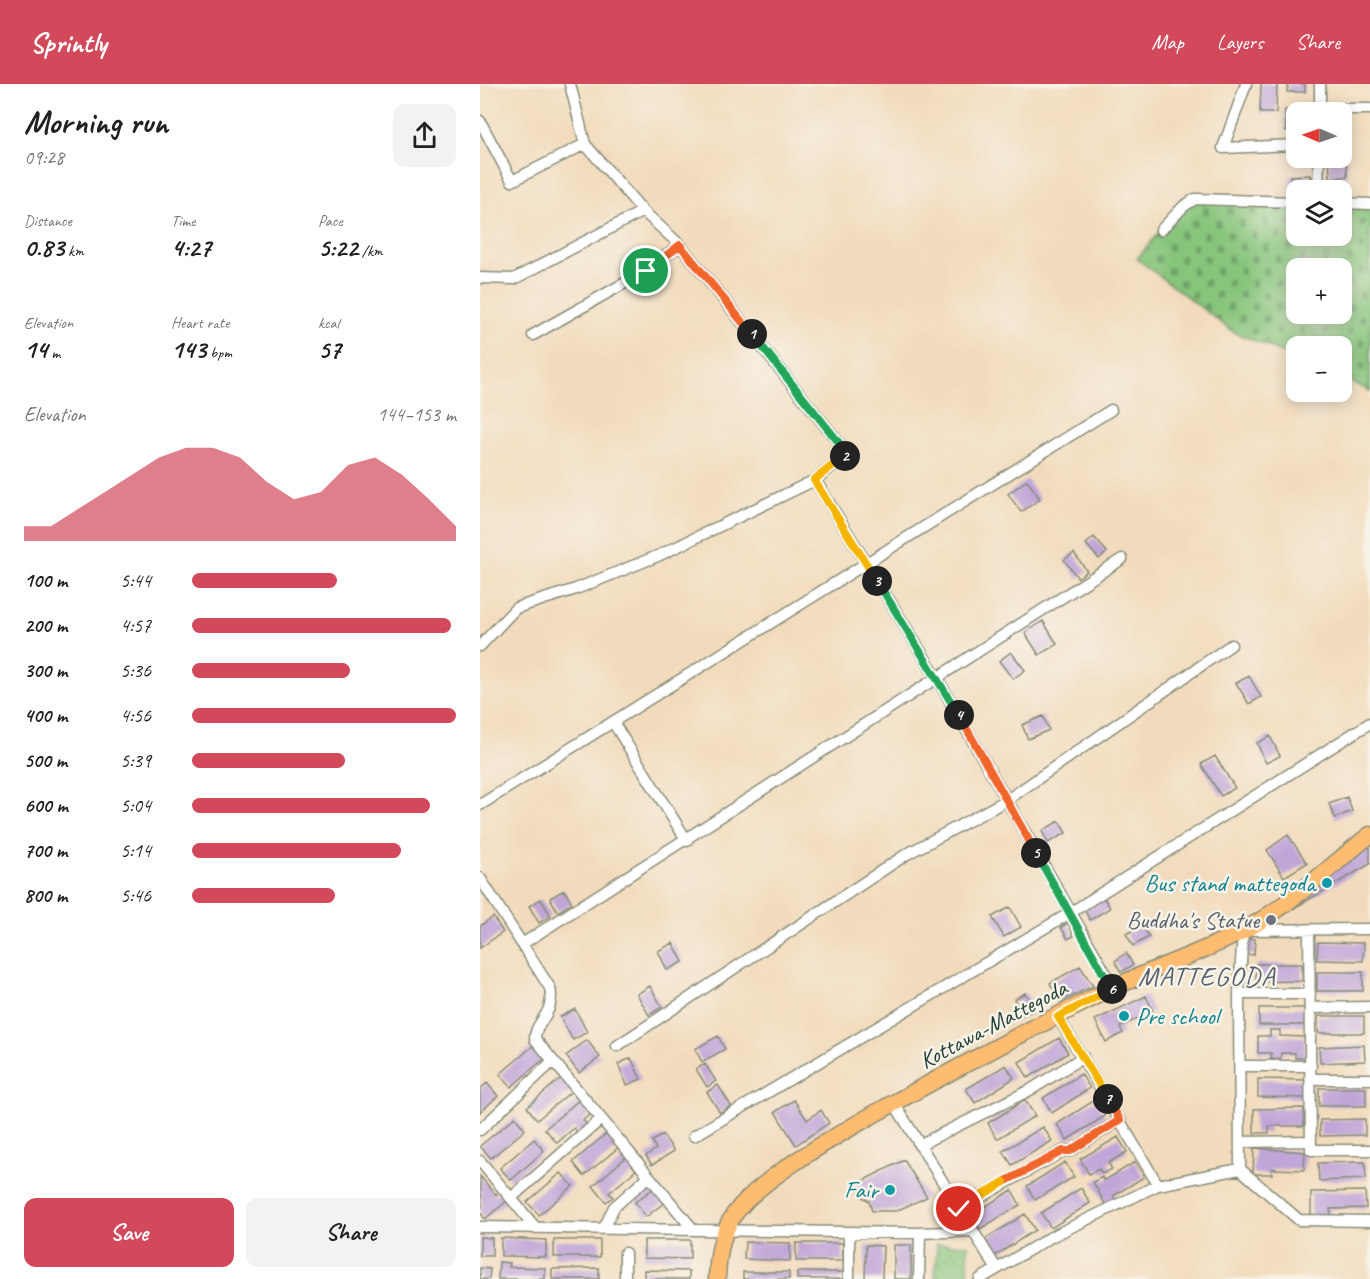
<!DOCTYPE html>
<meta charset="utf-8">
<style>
body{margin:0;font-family:Caveat,sans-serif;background:#f2f2f2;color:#202124;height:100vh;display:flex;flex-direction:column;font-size:22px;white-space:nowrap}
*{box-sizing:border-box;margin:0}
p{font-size:20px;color:#757577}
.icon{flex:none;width:33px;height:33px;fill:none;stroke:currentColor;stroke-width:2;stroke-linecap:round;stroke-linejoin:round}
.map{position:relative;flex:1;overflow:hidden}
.sheet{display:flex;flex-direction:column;background:#fff;width:480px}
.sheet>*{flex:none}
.needle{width:39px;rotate:272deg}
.tools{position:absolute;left:806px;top:18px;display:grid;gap:12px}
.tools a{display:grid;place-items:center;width:66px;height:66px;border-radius:12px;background:#fff;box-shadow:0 3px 15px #0003;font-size:30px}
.pin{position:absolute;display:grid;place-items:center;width:51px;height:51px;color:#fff;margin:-26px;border:3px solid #fff;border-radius:50%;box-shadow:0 2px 6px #0007}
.km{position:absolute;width:30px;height:30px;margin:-15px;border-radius:50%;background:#222;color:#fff;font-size:16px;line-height:30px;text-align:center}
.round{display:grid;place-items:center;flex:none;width:63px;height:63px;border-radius:12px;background:#f2f2f2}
.overview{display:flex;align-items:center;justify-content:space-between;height:102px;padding:0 24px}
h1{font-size:33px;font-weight:600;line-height:45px}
.figures{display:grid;grid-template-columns:repeat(3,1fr);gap:9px;height:102px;padding:6px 24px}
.figures div{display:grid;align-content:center}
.figures b{font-size:26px;font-weight:600}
.figures small{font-size:16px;font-weight:400}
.figures p{font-size:16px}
.chart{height:168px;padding:12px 24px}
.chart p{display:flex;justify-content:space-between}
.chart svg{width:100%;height:108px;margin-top:6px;fill:#d1495b;opacity:.7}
.button{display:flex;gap:12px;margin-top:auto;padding:12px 24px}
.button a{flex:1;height:69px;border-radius:12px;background:#d1495b;color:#fff;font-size:24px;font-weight:600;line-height:69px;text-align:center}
.button a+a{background:#f2f2f2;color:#202124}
ul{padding:0 24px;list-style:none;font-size:20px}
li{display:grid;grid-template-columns:96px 72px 1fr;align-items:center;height:45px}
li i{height:15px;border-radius:8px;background:#d1495b}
header{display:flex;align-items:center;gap:36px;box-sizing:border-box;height:84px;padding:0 30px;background:#d1495b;color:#fff}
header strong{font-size:28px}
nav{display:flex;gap:33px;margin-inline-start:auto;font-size:21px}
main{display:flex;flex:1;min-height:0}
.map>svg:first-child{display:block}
.cemetery{fill:url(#cemetery-stones);stroke:#538158;stroke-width:1.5;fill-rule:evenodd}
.park{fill:url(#park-dots);stroke:#538158;stroke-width:1.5}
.building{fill:#bfa5d8}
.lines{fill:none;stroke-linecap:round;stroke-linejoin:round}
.minor-casing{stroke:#888c78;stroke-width:13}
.primary-casing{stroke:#888c78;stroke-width:19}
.minor{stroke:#fff;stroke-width:10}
.primary{stroke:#fdbc6f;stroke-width:16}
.split-1-casing{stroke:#fff;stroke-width:12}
.split-2-casing{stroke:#fff;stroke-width:12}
.split-3-casing{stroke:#fff;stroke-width:12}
.split-4-casing{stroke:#fff;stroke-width:12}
.split-5-casing{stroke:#fff;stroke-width:12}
.split-6-casing{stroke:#fff;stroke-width:12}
.split-7-casing{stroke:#fff;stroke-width:12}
.split-8-casing{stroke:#fff;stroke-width:12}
.split-9-casing{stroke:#fff;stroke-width:12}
.split-1{stroke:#f0652b;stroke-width:8}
.split-2{stroke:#22a559;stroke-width:8}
.split-3{stroke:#f5b400;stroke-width:8}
.split-4{stroke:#22a559;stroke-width:8}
.split-5{stroke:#f0652b;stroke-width:8}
.split-6{stroke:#22a559;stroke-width:8}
.split-7{stroke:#f5b400;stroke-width:8}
.split-8{stroke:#f0652b;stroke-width:8}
.split-9{stroke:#f5b400;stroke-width:8}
.culture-dot{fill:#0f9aa8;stroke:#f7f3e8;stroke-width:2}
.worship-dot{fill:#6b7280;stroke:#f7f3e8;stroke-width:2}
.labels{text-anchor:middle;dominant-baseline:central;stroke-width:5;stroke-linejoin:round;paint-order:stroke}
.culture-label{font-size:24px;fill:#0d838f;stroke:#f7f3e8;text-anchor:end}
.worship-label{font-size:24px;fill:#5b616d;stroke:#f7f3e8;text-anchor:end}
.street-label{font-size:24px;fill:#1f3d34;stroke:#f7f3e8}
.quarter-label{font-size:27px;letter-spacing:1.5px;fill:#57616d;stroke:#f7f3e8}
</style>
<header>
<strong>Sprintly</strong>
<nav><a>Map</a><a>Layers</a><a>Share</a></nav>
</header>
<main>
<section class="sheet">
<div class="overview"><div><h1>Morning run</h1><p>09:28</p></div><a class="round"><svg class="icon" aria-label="share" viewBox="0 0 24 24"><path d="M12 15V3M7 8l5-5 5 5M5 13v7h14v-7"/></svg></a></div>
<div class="figures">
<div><p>Distance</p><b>0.83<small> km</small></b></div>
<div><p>Time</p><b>4:27</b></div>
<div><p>Pace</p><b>5:22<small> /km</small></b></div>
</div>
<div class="figures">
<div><p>Elevation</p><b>14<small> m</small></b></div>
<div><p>Heart rate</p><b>143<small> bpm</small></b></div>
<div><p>kcal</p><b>57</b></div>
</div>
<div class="chart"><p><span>Elevation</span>144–153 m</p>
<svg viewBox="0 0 160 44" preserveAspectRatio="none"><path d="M0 44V38L10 38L20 31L30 24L40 17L50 10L60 6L70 6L80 10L90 20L100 27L110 24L120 13L130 10L140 17L150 27L160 38V44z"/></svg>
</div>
<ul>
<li><b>100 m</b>5:44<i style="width:55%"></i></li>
<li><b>200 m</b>4:57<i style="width:98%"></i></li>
<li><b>300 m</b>5:36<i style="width:60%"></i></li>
<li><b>400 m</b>4:56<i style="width:100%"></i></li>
<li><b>500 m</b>5:39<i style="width:58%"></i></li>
<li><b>600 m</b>5:04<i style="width:90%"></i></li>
<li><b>700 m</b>5:14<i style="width:79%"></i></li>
<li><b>800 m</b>5:46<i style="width:54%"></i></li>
</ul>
<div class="button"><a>Save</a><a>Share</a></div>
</section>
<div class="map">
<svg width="890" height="1195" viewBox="0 0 890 1195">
<defs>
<pattern id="cemetery-stones" width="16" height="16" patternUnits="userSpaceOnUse" patternTransform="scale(1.5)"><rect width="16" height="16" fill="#87c57c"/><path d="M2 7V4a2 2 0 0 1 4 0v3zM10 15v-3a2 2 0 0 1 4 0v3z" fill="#6ea166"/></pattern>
<pattern id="park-dots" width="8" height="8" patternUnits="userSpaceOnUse" patternTransform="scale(1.5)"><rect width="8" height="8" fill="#87c57c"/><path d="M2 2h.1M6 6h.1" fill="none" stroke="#6ea166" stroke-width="1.8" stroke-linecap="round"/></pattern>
</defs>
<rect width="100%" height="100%" fill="#f7f3e8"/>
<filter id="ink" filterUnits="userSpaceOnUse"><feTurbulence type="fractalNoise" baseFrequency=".0167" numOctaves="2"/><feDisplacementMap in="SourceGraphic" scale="12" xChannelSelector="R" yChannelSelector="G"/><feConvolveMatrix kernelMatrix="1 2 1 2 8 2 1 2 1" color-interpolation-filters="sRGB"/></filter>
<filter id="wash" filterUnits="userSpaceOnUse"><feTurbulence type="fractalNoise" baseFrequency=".008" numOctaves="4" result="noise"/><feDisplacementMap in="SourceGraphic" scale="24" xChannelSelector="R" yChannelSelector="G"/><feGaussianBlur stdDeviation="1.35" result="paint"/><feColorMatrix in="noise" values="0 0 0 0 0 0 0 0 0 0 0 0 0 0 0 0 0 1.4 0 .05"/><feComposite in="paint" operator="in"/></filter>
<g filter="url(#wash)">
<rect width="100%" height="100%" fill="#f2dbbc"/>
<path class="cemetery" d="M715,115l101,3v34h45v-33l29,1v187l-29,-14v-31h-45v12l-64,-27 -95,-72 24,-29zM816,184h45v46h-45z"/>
<path class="park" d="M457,1160l31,1v30l-33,4z"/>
<g id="blocks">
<path class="building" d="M781,0h16l-1,29h-16z
M808,0h17v8h-18z
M823,25v3h-7v18l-10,1 -1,-21z
M861,29h4v33h-4z
M861,71h5l1,22 -17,1 -1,-20h12z
M830,91v15h-14v5h-5l-1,-19z
M818,177h12v7h-12z
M547,396l13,19 -19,13 -13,-18z
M614,453l13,15 -8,7 -13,-15z
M594,469l13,18 -9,7 -14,-18z
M563,537l14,23 -18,11 -14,-22z
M531,568l14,18 -12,9 -14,-18z
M769,592l12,21 -12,7 -13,-21z
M563,632l6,14 -21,9 -6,-14z
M790,652l10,20 -14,7 -9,-20z
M735,672l20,32 -14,8 -20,-32z
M867,713l5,14 -17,7 -6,-14z
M579,737l7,12 -18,10 -6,-12z
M808,751l19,28 -23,14 -17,-27z
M890,756v24l-86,50z
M84,806l8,13 -14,9 -8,-14z
M624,814l6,10 -20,12 -6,-11z
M61,815l10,17 -12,7 -10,-17z
M530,823l11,20 -17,10 -12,-20z
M13,833l10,15 -23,16v-22z
M588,839l6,13 -6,3 -7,-12z
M662,841l7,12 -16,9 -7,-12z
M765,855h10l-1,16 -10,-1z
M838,858l46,1 -1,18 -46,-1z
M193,859l10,19 -16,8 -9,-19z
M646,869l7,12 -12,7 -6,-11z
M776,880h46v17l-46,1z
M600,882l13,20 -33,16 -10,-19z
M837,888h46v19h-46z
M170,902l12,21 -13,8 -12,-21z
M545,909l12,16 -14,6 -9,-16z
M666,912l7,15 -33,16 3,6 -17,9 -11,-22z
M779,924h46v17h-46z
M95,925l12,23 -14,8 -13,-23z
M838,932h46v17h-46z
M790,946h10v6l25,1v21h-10v-5h-14v5l-10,1v-6h-13v-17h12z
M238,952l7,13 -23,13 -7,-13z
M579,954l9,15 -40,25 -9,-16z
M107,956l13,17 -21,16 -13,-17z
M54,961l11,13 -34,29 -11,-13z
M884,961l1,16 -45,2 -1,-16z
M151,974l10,21 -14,6 -9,-21z
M225,980l11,17 -9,6 -11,-18z
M526,981l8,13 -39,25 -9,-14z
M601,990l9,14 -38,25 -9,-15z
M82,993l11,13 -36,30 -10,-13z
M778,995l47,1v18l-47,-1z
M7,999l11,13 -18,16v-23z
M238,1001l13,21 -11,7 -13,-21z
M839,1004h47v18h-47z
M100,1015l12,14 -9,7 5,6 -9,8 -5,-6 -17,15 -12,-14z
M314,1016l13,20 14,-10 8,13 -33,22 -21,-33z
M545,1016l10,16 -38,23 -9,-16z
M615,1016l10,16 -38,24 -10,-16z
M824,1024v18h-35v7h-15v-24z
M35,1033l10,13 -34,28 -11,-12z
M885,1035v16l-45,1v-16z
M563,1043l9,14 -40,24 -9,-14z
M127,1049l12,14 -35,29 -11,-14z
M183,1051l11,16 -22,14 -6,-9 10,-7 -4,-8z
M638,1053l9,15 -19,11 4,6 -10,5 -3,-5 -10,5 -9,-15z
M54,1055l10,12 -33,29 -11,-12z
M774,1064l51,4 -1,18 -32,-1v5h-19z
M146,1073l10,13 -27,23 4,4 -7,5 -13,-16z
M424,1076l23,37 -31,14h-24l-3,-10 -8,-5 -5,-12z
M585,1078l9,15 -39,23 -8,-14z
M655,1078l9,15 -31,19 4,6 -10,5 -14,-25 9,-5 2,4z
M885,1078l1,17 -47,2 -1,-18z
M81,1089l12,13 -34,29 -12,-13z
M0,1092l16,19 4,-4 8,9 -23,19 -5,-7 2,-6z
M174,1104l11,14 -19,15 -11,-15z
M601,1104l9,15 -39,25 -10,-15z
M532,1106l8,15 -40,24 -9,-14z
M885,1107l1,17 -36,1 1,7h-20v-24z
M545,1130l10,16 -40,26 -10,-17z
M0,1153l12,1v18h-12z
M21,1154l45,2v17l-45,-1z
M74,1156h46v17h-46z
M164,1156h46v19l-46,-1z
M265,1158l45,1v18l-46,-2z
M316,1159h47v18h-47z
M386,1161l17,1 -1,33h-17z
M414,1161h17v34h-17z
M19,1178l11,1 -1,4 36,1v11h-47z
M0,1184l10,1 -1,10h-9z
M119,1184v11h-47v-10z
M164,1186l45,1v8h-45z
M263,1188h46v7h-46z
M317,1188h46v7h-46z"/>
</g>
</g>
<g filter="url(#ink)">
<use href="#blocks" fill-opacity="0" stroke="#888c78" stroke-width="1.5"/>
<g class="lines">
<g class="minor-casing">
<path id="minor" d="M90,0l15,60 58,67 37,34 168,209 -33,26 122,198 177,310
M766,0l-23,64 73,-3
M840,0v28
M840,25h50
M0,37l32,60 73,-37
M838,106l1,-32
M861,119l29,1
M681,146l23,-24 11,-7 101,3
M0,194l34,1 129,-68
M53,251l113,-64 34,-26
M0,562l36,-38 60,-19 84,-34 155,-75
M133,638l74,119
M0,721l631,-395
M0,794l70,110c6,26 -16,34 -15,51l157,189
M890,845l-127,1 -4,64 1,175 59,51 71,1
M829,846l2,220h59
M42,860l600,-385
M759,910h71
M830,924l60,-1
M137,962l290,-192 100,-54 224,-155
M760,982h71
M831,995h59
M414,1019l102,165
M0,1046l73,-69
M214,1052l376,-223 300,-190
M760,1058l71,-1
M439,1061l113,-56 51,-32
M0,1077l55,66
M678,1101l82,-16
M31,1114l90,-79
M479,1125l104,-58h7l50,-31
M0,1143l440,6 53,-2
M124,1144l10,-21 35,-31
M145,1169v26
M369,1195v-47
M439,1195l1,-46
M500,1195l71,-42 107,-52 -100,-168"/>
</g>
<g class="primary-casing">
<path id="primary" d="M237,1195c1,-26 5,-52 23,-72 27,-32 96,-71 134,-93 79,-44 159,-87 241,-127 46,-22 96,-37 140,-63 40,-24 78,-60 115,-89"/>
</g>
<use href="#minor" class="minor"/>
<use href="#primary" class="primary"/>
</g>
</g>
<g class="lines" filter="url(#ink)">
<g class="split-1-casing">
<path id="split-1" d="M166,187l34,-26 72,89"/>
</g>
<g class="split-2-casing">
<path id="split-2" d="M272,250l96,120 -3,2"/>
</g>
<g class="split-3-casing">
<path id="split-3" d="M365,372l-31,24 63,101"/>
</g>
<g class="split-4-casing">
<path id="split-4" d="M397,497l82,134"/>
</g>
<g class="split-5-casing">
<path id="split-5" d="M479,631l77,138"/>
</g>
<g class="split-6-casing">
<path id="split-6" d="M556,769l76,136"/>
</g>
<g class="split-7-casing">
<path id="split-7" d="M628,1015l-50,-82 54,-28"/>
</g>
<g class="split-8-casing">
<path id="split-8" d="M524,1098l59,-31h7l50,-31 -12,-21"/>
</g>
<g class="split-9-casing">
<path id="split-9" d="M479,1125l45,-27"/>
</g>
<use href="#split-1" class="split-1"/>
<use href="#split-2" class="split-2"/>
<use href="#split-3" class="split-3"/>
<use href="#split-4" class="split-4"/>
<use href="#split-5" class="split-5"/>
<use href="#split-6" class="split-6"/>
<use href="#split-7" class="split-7"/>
<use href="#split-8" class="split-8"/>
<use href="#split-9" class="split-9"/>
</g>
<g class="culture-dot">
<circle cx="847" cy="799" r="6"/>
<circle cx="644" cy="932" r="6"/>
<circle cx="410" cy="1106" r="6"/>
</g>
<circle class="worship-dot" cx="791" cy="836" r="6"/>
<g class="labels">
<g class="culture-label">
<text x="835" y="799">Bus stand mattegoda</text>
<text x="656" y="932" text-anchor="start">Pre school</text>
<text x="398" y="1106">Fair</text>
</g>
<g class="worship-label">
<text x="779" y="836">Buddha's Statue</text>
</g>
<g class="street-label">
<text transform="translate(513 940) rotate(-28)">Kottawa-Mattegoda</text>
</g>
<g class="quarter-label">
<text x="727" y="892">MATTEGODA</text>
</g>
</g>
</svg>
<div class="tools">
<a><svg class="needle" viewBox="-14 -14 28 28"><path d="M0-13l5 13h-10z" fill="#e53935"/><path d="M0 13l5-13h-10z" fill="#757577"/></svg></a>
<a><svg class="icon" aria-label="layers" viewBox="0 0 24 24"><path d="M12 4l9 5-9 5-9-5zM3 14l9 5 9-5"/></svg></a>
<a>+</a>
<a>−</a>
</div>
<div class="pin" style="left:166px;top:187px;background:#1e9e55"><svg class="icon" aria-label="arrive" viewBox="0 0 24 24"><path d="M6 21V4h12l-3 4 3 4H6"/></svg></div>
<div class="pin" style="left:479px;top:1125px;background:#d93025"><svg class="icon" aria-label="check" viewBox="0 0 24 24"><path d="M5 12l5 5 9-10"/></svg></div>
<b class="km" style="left:272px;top:250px">1</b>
<b class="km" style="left:365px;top:372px">2</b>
<b class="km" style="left:397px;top:497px">3</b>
<b class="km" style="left:479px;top:631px">4</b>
<b class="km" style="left:556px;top:769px">5</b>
<b class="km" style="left:632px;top:905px">6</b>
<b class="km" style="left:628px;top:1015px">7</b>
</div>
</main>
